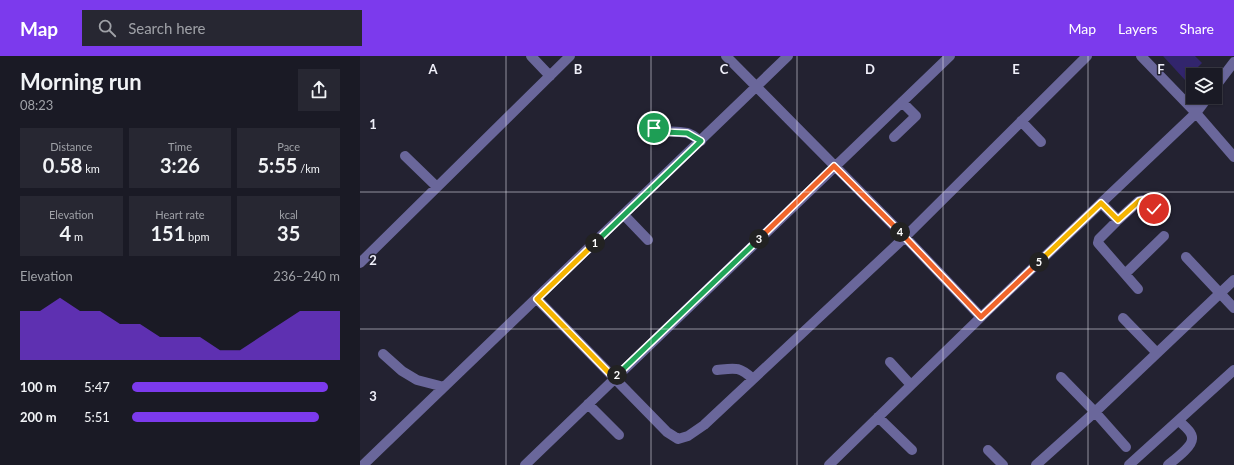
<!DOCTYPE html>
<meta charset="utf-8">
<style>
body{margin:0;font-family:Lato,sans-serif;background:#272732;color:#f1f3f6;height:100vh;display:flex;flex-direction:column;font-size:15px;white-space:nowrap}
*{box-sizing:border-box;margin:0}
p{font-size:13px;color:#9fa1a7}
.icon{flex:none;width:22px;height:22px;fill:none;stroke:currentColor;stroke-width:2;stroke-linecap:round;stroke-linejoin:round}
.map{position:relative;flex:1;overflow:hidden}
.details{display:flex;flex-direction:column;background:#1a1a25;width:360px}
.details>*{flex:none}
.tools{position:absolute;left:826px;top:12px;display:grid;gap:8px}
.tools a{display:grid;place-items:center;width:36px;height:36px;border-radius:0px;background:#1a1a25;box-shadow:0 1px 3px #0004,0 0 0 1px #383842;font-size:20px}
.pin{position:absolute;display:grid;place-items:center;width:34px;height:34px;color:#fff;margin:-17px;border:2px solid #fff;border-radius:50%;box-shadow:0 1px 4px #0007}
.km{position:absolute;width:20px;height:20px;margin:-10px;border-radius:50%;background:#222;color:#fff;font-size:11px;line-height:20px;text-align:center}
.round{display:grid;place-items:center;flex:none;width:42px;height:42px;border-radius:0px;background:#272732}
.overview{display:flex;align-items:center;justify-content:space-between;height:68px;padding:0 20px}
h1{font-size:22px;font-weight:700;line-height:30px}
.stats{display:grid;grid-template-columns:repeat(3,1fr);gap:6px;height:68px;padding:4px 20px}
.stats div{display:grid;align-content:center;border-radius:0px;background:#272732;text-align:center}
.stats b{font-size:20px;font-weight:700}
.stats small{font-size:11px;font-weight:400}
.stats p{font-size:11px}
.chart{height:112px;padding:8px 20px}
.chart p{display:flex;justify-content:space-between}
.chart svg{width:100%;height:72px;margin-top:4px;fill:#7c3aed;opacity:.7}
ul{padding:0 20px;list-style:none;font-size:13px}
li{display:grid;grid-template-columns:64px 48px 1fr;align-items:center;height:30px}
li i{height:10px;border-radius:5px;background:#7c3aed}
header{display:flex;align-items:center;gap:24px;box-sizing:border-box;height:56px;padding:0 20px;background:#7c3aed;color:#fff}
header strong{font-size:19px}
nav{display:flex;gap:22px;margin-inline-start:auto;font-size:14px}
.search{width:280px;height:36px;background:#272732;display:flex;align-items:center;gap:10px;box-sizing:border-box;padding:0 14px;border-radius:0px;color:#9fa1a7;font-size:15px}
main{display:flex;flex:1;min-height:0}
.map>svg:first-child{display:block}
.building{fill:#32256d}
.lines{fill:none;stroke-linecap:round;stroke-linejoin:round}
.minor{stroke:#6a679b;stroke-width:10}
.split-1-casing{stroke:#fff;stroke-width:8}
.split-2-casing{stroke:#fff;stroke-width:8}
.split-3-casing{stroke:#fff;stroke-width:8}
.split-4-casing{stroke:#fff;stroke-width:8}
.split-5-casing{stroke:#fff;stroke-width:8}
.split-6-casing{stroke:#fff;stroke-width:8}
.split-1{stroke:#22a559;stroke-width:5}
.split-2{stroke:#f5b400;stroke-width:5}
.split-3{stroke:#22a559;stroke-width:5}
.split-4{stroke:#f0652b;stroke-width:5}
.split-5{stroke:#f0652b;stroke-width:5}
.split-6{stroke:#f5b400;stroke-width:5}
.grid{fill:none;stroke:#efeff9;stroke-width:1;stroke-opacity:0.55}
.grid-label{font-size:13px;text-anchor:middle;font-weight:bold;fill:#efeff9;stroke:#232231;stroke-width:3;stroke-linejoin:round;paint-order:stroke}
</style>
<header>
<strong>Map</strong>
<div class="search"><svg class="icon" aria-label="search" viewBox="0 0 24 24"><circle cx="10" cy="10" r="6"/><path d="M15 15l6 6"/></svg>Search here</div>
<nav><a>Map</a><a>Layers</a><a>Share</a></nav>
</header>
<main>
<section class="details">
<div class="overview"><div><h1>Morning run</h1><p>08:23</p></div><a class="round"><svg class="icon" aria-label="share" viewBox="0 0 24 24"><path d="M12 15V3M7 8l5-5 5 5M5 13v7h14v-7"/></svg></a></div>
<div class="stats">
<div><p>Distance</p><b>0.58<small> km</small></b></div>
<div><p>Time</p><b>3:26</b></div>
<div><p>Pace</p><b>5:55<small> /km</small></b></div>
</div>
<div class="stats">
<div><p>Elevation</p><b>4<small> m</small></b></div>
<div><p>Heart rate</p><b>151<small> bpm</small></b></div>
<div><p>kcal</p><b>35</b></div>
</div>
<div class="chart"><p><span>Elevation</span>236–240 m</p>
<svg viewBox="0 0 160 44" preserveAspectRatio="none"><path d="M0 44V14L10 14L20 6L30 14L40 14L50 22L60 22L70 30L80 30L90 30L100 38L110 38L120 30L130 22L140 14L150 14L160 14V44z"/></svg>
</div>
<ul>
<li><b>100 m</b>5:47<i style="width:94%"></i></li>
<li><b>200 m</b>5:51<i style="width:90%"></i></li>
</ul>
</section>
<div class="map">
<svg width="874" height="409" viewBox="0 0 874 409">
<rect width="100%" height="100%" fill="#232231"/>
<path class="building" d="M803,0h32l7,7 -17,17z"/>
<g class="lines">
<path class="minor" d="M171,0l19,20
M366,0l179,181 76,80
M781,0l55,57 38,44
M855,31l19,-25
M661,65l20,21
M287,67c17,13 22,6 40,10 5,1 9,5 14,8
M534,81l22,-21 -14,-14
M45,100l32,31
M741,147l17,17 21,-19 4,-1 11,9
M264,159l24,25
M758,164l-19,19 -1,4 40,46
M826,201l48,51
M0,207l210,-207
M765,218l39,-38
M177,243l130,133 11,7 10,-3 16,-11 201,-188 182,-181
M763,262l34,35
M23,298l19,17 15,9 27,7
M530,306l21,23
M357,314c18,-2 22,-4 36,9
M701,321l34,35 31,35
M228,348l31,31
M518,361l34,33
M628,394l15,15
M3,409l425,-409
M165,409l425,-409
M469,409l152,-148 215,-204 12,-16
M676,409l59,-53 139,-132
M769,409l105,-95
M808,409c6,-5 24,-18 24,-26 1,-7 -9,-14 -13,-18"/>
</g>
<g class="lines">
<g class="split-1-casing">
<path id="split-1" d="M235,187l106,-102 -14,-8 -25,-1 -8,-4"/>
</g>
<g class="split-2-casing">
<path id="split-2" d="M235,187l-58,56 77,79 3,-3"/>
</g>
<g class="split-3-casing">
<path id="split-3" d="M257,319l142,-136"/>
</g>
<g class="split-4-casing">
<path id="split-4" d="M399,183l75,-73 66,66"/>
</g>
<g class="split-5-casing">
<path id="split-5" d="M540,176l81,85 58,-55"/>
</g>
<g class="split-6-casing">
<path id="split-6" d="M679,206l62,-59 17,17 21,-19 4,-1 11,9"/>
</g>
<use href="#split-1" class="split-1"/>
<use href="#split-2" class="split-2"/>
<use href="#split-3" class="split-3"/>
<use href="#split-4" class="split-4"/>
<use href="#split-5" class="split-5"/>
<use href="#split-6" class="split-6"/>
</g>
<path class="grid" d="M146,0v409M291,0v409M437,0v409M583,0v409M728,0v409M0,136h874M0,273h874"/>
<g class="grid-label">
<text x="73" y="18">A</text>
<text x="218" y="18">B</text>
<text x="364" y="18">C</text>
<text x="510" y="18">D</text>
<text x="656" y="18">E</text>
<text x="801" y="18">F</text>
<text x="13" y="73">1</text>
<text x="13" y="209">2</text>
<text x="13" y="345">3</text>
</g>
</svg>
<div class="tools">
<a><svg class="icon" aria-label="layers" viewBox="0 0 24 24"><path d="M12 4l9 5-9 5-9-5zM3 14l9 5 9-5"/></svg></a>
</div>
<div class="pin" style="left:294px;top:72px;background:#1e9e55"><svg class="icon" aria-label="arrive" viewBox="0 0 24 24"><path d="M6 21V4h12l-3 4 3 4H6"/></svg></div>
<div class="pin" style="left:794px;top:153px;background:#d93025"><svg class="icon" aria-label="check" viewBox="0 0 24 24"><path d="M5 12l5 5 9-10"/></svg></div>
<b class="km" style="left:235px;top:187px">1</b>
<b class="km" style="left:257px;top:319px">2</b>
<b class="km" style="left:399px;top:183px">3</b>
<b class="km" style="left:540px;top:176px">4</b>
<b class="km" style="left:679px;top:206px">5</b>
</div>
</main>
